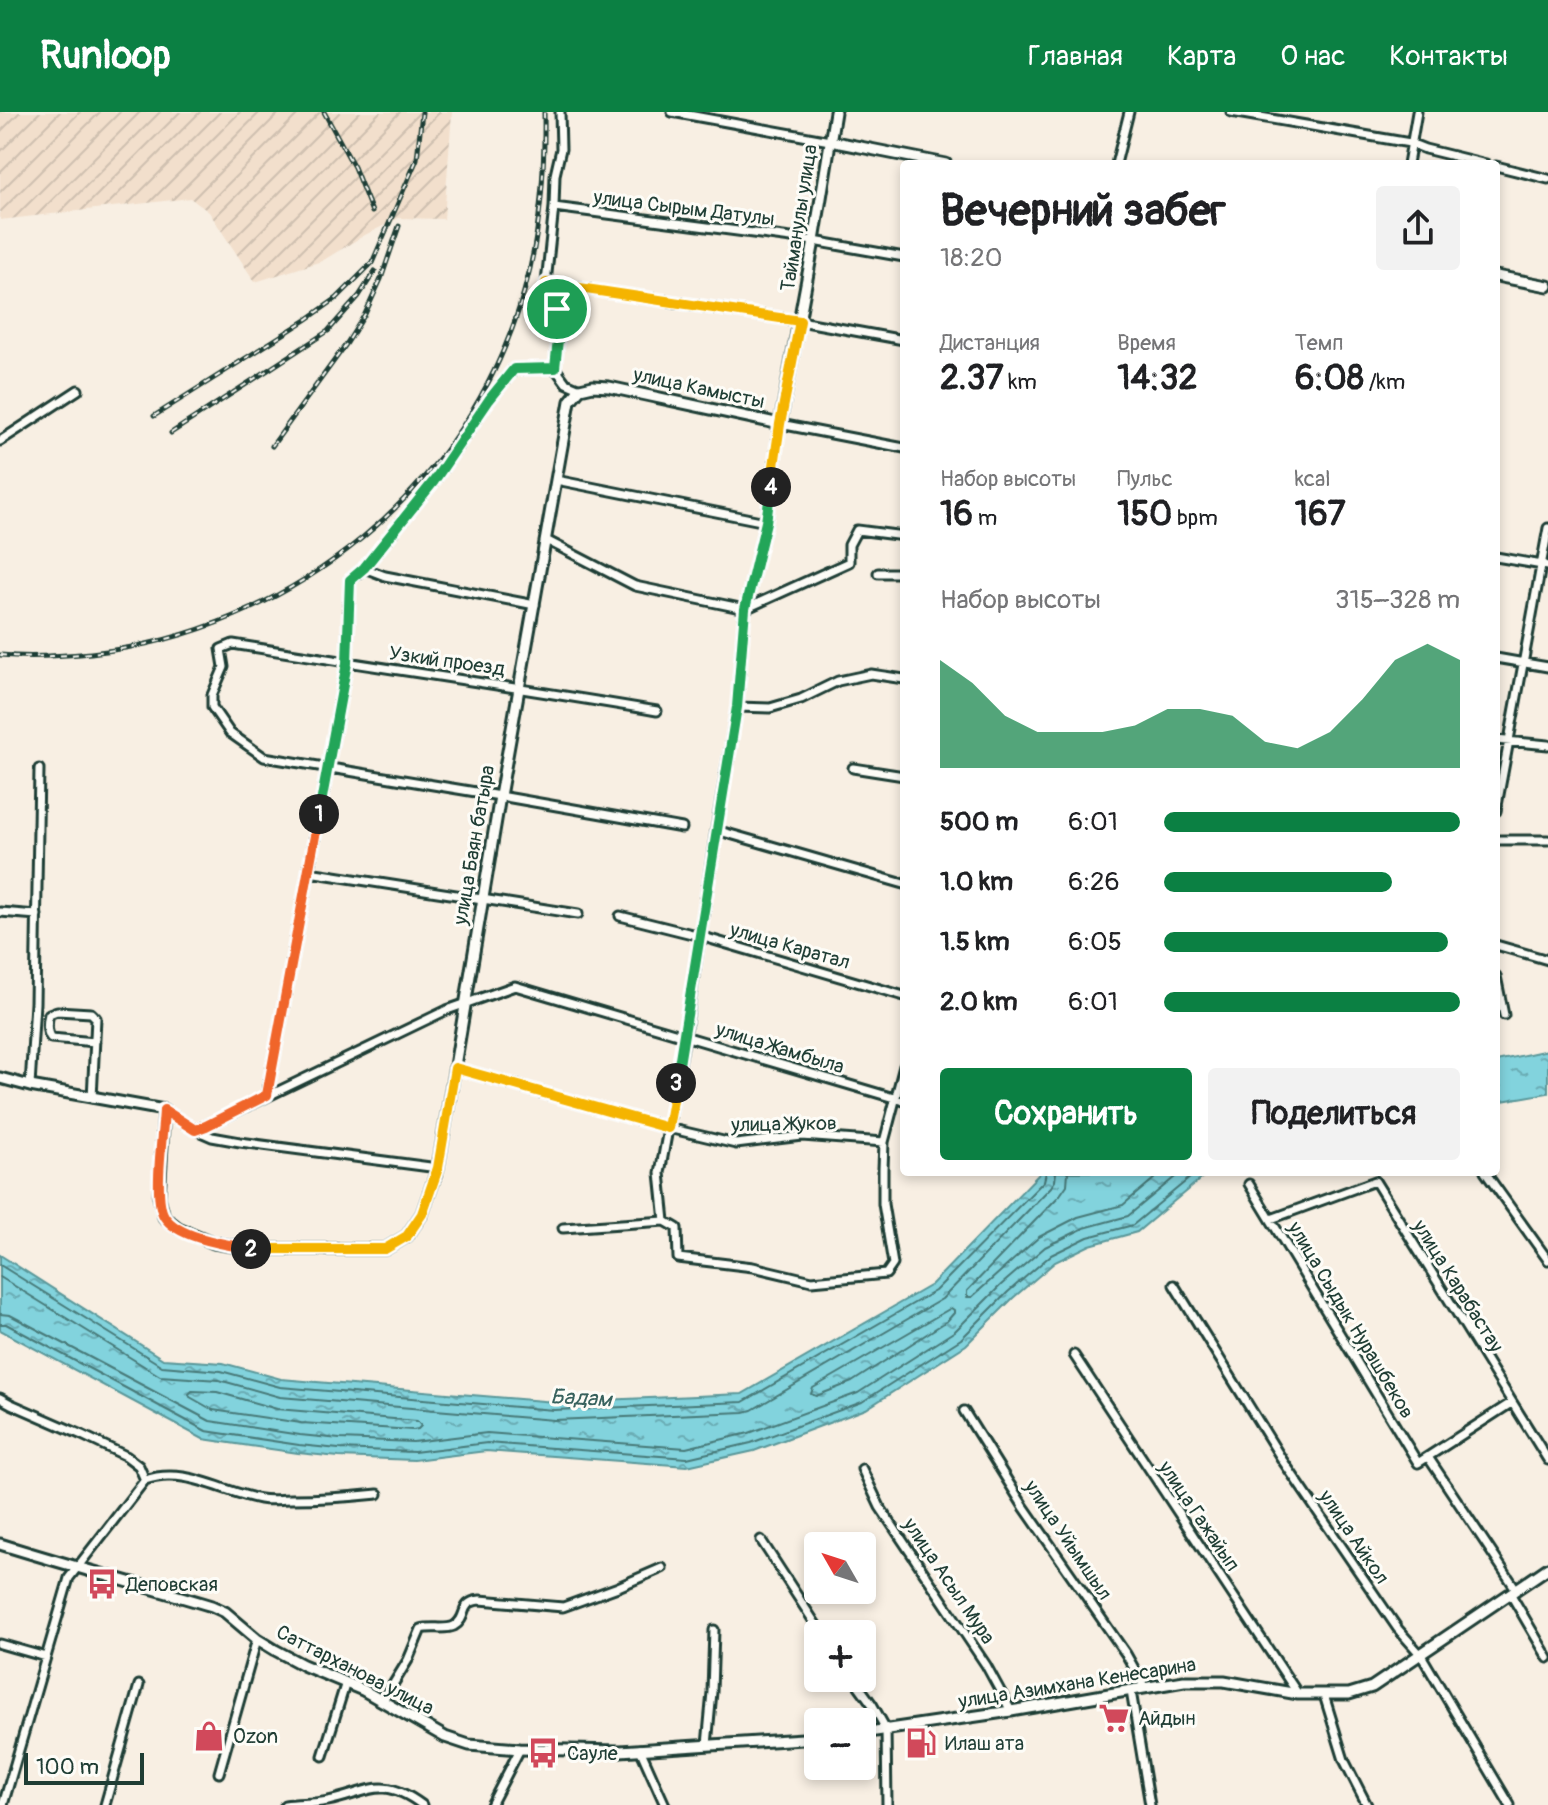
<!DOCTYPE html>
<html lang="ru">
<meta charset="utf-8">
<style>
body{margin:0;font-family:Pangolin,sans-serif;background:#f2f2f2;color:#202124;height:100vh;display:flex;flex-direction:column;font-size:30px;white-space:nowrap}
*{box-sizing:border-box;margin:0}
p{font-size:26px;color:#757577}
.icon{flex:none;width:44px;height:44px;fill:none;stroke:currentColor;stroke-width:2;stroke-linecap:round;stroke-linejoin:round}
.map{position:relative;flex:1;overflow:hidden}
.sheet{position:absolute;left:900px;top:48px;width:600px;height:1016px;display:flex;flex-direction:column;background:#fff;border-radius:8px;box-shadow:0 4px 12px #0003}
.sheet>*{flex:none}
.needle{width:52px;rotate:309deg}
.tools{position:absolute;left:804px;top:1420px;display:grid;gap:16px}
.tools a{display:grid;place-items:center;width:72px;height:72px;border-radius:8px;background:#fff;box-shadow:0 4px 12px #0003;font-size:40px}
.scale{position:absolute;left:24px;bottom:20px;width:120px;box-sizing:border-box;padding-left:8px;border:4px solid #1f3d34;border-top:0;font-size:22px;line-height:28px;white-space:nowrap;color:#1f3d34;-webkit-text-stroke:6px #fdfcf7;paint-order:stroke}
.pin{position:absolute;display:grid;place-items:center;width:68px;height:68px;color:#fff;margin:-34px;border:4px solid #fff;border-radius:50%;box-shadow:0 2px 8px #0007}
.km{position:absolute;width:40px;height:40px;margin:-20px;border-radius:50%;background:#222;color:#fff;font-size:22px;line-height:40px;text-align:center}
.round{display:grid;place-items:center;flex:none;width:84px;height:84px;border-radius:8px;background:#f2f2f2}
.headline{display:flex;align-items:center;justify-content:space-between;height:136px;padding:0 40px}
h1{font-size:44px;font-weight:700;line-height:60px}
.figures{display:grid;grid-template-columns:repeat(3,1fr);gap:12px;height:136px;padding:8px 40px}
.figures div{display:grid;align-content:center}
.figures b{font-size:34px;font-weight:700}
.figures small{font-size:22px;font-weight:400}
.figures p{font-size:22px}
.chart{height:224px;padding:16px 40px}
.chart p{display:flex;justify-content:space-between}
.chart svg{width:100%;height:144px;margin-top:8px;fill:#0b8043;opacity:.7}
.primary-button{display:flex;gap:16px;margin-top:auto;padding:16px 40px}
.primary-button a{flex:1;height:92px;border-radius:8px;background:#0b8043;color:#fff;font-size:32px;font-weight:700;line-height:92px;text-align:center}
.primary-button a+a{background:#f2f2f2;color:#202124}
ul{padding:0 40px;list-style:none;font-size:26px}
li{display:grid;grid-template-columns:128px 96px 1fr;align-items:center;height:60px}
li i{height:20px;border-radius:10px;background:#0b8043}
header{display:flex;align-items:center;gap:48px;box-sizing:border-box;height:112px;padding:0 40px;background:#0b8043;color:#fff}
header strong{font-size:38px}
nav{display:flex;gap:44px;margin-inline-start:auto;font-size:28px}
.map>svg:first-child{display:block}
.industrial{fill:url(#industrial-furrows)}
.water{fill:url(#water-ripples);stroke:#5a9799;stroke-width:2}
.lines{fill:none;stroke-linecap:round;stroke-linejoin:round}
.shore{stroke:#477978;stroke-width:2}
.minor-casing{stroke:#1f3d34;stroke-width:13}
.tertiary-casing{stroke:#1f3d34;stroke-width:15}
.minor{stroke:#fdfcf7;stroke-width:7}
.tertiary{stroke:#fdfcf7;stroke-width:9}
.rail-casing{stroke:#1f3d34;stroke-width:5}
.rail{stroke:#fdfcf7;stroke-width:2;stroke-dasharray:6;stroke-linecap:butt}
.split-1-casing{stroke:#fff;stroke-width:16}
.split-2-casing{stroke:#fff;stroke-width:16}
.split-3-casing{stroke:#fff;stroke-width:16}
.split-4-casing{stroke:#fff;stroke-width:16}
.split-5-casing{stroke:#fff;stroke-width:16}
.split-1{stroke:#22a559;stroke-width:10}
.split-2{stroke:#f0652b;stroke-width:10}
.split-3{stroke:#f5b400;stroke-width:10}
.split-4{stroke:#22a559;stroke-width:10}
.split-5{stroke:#f5b400;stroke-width:10}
.labels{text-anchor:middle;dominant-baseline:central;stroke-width:6;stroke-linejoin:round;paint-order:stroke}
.street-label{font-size:20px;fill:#1f3d34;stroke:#fdfcf7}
.poi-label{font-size:20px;fill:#1f3d34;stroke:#fdfcf7;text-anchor:start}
.water-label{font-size:22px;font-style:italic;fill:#38625e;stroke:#fdfcf7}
</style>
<header>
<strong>Runloop</strong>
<nav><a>Главная</a><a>Карта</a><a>О нас</a><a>Контакты</a></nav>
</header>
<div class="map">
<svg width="1548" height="1693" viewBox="0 0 1548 1693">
<defs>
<pattern id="industrial-furrows" width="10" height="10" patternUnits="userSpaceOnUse" patternTransform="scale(2)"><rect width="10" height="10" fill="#f2dfcc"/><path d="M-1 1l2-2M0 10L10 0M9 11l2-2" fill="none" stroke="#cfc0b0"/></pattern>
<pattern id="water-ripples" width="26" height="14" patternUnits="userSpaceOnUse" patternTransform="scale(2)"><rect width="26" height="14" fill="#82d3dd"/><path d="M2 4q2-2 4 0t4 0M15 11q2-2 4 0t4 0" fill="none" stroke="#6aacb4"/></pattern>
</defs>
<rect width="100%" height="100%" fill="#f8efe3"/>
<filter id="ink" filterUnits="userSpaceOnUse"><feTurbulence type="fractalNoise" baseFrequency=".0125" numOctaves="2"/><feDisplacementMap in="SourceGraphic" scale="16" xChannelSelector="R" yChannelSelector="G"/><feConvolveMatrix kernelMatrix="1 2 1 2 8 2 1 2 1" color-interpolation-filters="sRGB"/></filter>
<g filter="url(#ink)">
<path class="industrial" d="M0,0h452l-8,107 -45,-1 -36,18 -41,25 -67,21 -46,-70 -19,-14 -190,22z"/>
<path class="water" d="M1548,938v43l-52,9v-41z
M1041,1060h172l-9,4 -67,56 -47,13 -35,17 -42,36 -47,47 -100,64 -112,42 -67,15 -201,-15 -72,9 -75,-3 -41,-4 -95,-14 -203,-109v-75l163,104 60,4 58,16 274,23 187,-8 189,-109z"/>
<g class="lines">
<path class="shore" d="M1068,1060l-1,13 -7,10 -93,96v6h5l67,-60 39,-20 45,-12 39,-33
M0,1153l162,101 59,5 59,16 274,23 189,-8 192,-111 109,-110 2,-9
M0,1165l160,99 59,4 61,17 274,23 190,-8 8,-2 190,-111 109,-112 4,-6 1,-9
M951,1196l3,2v3l-7,8 -95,61 -36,14 -5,-2 2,-6z
M0,1202l10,1 200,106 90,14 40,4 73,3 74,-9 199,15 63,-15 109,-40 97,-62 46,-46 44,-38 39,-19 44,-12 53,-44
M0,1212h6l200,107 93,14 40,4 75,3 73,-9 200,15 64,-15 111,-41 99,-63 47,-47 43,-37 37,-18 45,-12 64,-53
M192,1279l25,1 60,17 140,12 4,5 -3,3 -5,1 -112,-7 -88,-13 -23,-13 -1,-3z"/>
<g class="minor-casing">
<path id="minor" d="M560,0l1,37 -6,26 -1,32 -8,76 11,26 2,21 -4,38 11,15 14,6
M672,0l158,29
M1231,0l179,31 15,6 61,15
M1116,52l13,-52
M1408,52l9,-52
M1496,54l52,13
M554,95l260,34 90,16
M546,171l254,38 104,19
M0,329l78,-51
M556,368l210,42
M546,428l89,46 110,23 104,-47v-17l8,-15 47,6
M1496,445l52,9
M364,456l21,8 150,29
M878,461h26
M1496,546l52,9
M737,595l33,1 31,-9 37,-18 33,-7 33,5
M657,599c-141,-24 -283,-44 -424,-67l-12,5 3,18 -12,28v12l18,26 34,24 236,39 182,32
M1496,628l52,5
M853,656l51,8
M1496,699l52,-283
M716,718l188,54
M1496,728h52
M309,760l269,42
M0,800l37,3
M620,804l80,20 204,60
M1496,833l52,15
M1496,864l8,39
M455,956l213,60 68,16 66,-8 82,6
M30,974l5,-83 4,-234
M267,983l80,-432 3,-83 14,-12 70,-87 55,-81 25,-31 41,-1
M92,986l4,-80 -5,-5 -34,-2 -8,3c-2,7 -3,18 2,24l44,4
M164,998l31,20 11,-4 241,-116 68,-24 389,115
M196,1018l16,7 28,5 198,26
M1485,1060l63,88
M1249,1072l169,279 93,-60
M1271,1107l104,-38 173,279
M665,1109l-5,-48 25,-137 31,-206 21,-123 8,-98 21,-87 14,-98 124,24
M563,1116l102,-7 12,7 1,30 75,9 59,14 74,-7 7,-10 -10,-60v-35l1,-27 20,-76
M1174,1173l109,176 115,168 23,26 89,150
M1074,1243l224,339
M0,1286l11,6 71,31 44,21 13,10 6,14
M964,1299l60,96 102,147 19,34
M1428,1345l88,132
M862,1357l18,38 106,158 25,46
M761,1428l61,94
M1510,1481l38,65
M0,1532l46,13
M853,1566l19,26 14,25 1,76
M1131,1579l19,114
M1324,1583l20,65 23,45
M383,1589l25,-41 13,-31c10,-3 25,1 33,-3 15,-9 4,-24 26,-26l83,7 55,-20 44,-19
M707,1633l5,-53 2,-62
M640,1637l25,56
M323,1644l23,-74
M219,1661l38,-134
M3,1693l66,-227 76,-98c40,-14 77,12 115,19 10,2 21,0 31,0 29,0 58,-2 87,-5
M105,1693l34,-120
M285,1693c14,-2 29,-1 43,-4 42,-9 54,-26 94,4
M491,1693l29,-56"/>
</g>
<g class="tertiary-casing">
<path id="tertiary" d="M830,29l116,23
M1496,164l52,10
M0,966l30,8 134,24 -5,87 5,20 14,11 36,15 38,6h133l22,-13 15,-22 16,-46 62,-372 70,-395 10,-12 13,-3 16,1 171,37 34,-183 21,-129
M0,1432c70,22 142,41 212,62l13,6 32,27 18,11 28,15 60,25 82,47 24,8 51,4 100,2 198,-13
M862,1621l149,-22 173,-30h40l74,13h51l23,-7 176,-119"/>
</g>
<use href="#minor" class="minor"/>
<use href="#tertiary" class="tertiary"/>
<g class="rail-casing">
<path id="rail" d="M324,0l30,55 18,45
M154,304l152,-96 31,-22 35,-35 45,-104 5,-47
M171,321l157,-102 31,-35 16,-25
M272,334l75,-103 18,-29 16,-35 18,-53
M0,543c30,3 61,1 91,-2 200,-21 378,-165 433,-361 17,-60 21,-119 20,-180"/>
</g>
<use href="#rail" class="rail"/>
</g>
</g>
<g class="lines" filter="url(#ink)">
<g class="split-1-casing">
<path id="split-1" d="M319,702l28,-151 3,-83 14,-12 70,-87 55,-81 25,-31 41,-1 4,-38 -2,-21"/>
</g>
<g class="split-2-casing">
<path id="split-2" d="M251,1137c-23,-4 -74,-11 -87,-33 -11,-18 -1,-82 0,-106l31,20 11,-4 61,-31 52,-281"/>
</g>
<g class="split-3-casing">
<path id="split-3" d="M251,1137h134l22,-13 15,-22 16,-46 17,-100 213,60 8,-45"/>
</g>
<g class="split-4-casing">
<path id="split-4" d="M676,971l61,-376 8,-98 21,-87 5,-35"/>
</g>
<g class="split-5-casing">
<path id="split-5" d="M557,197l-11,-26 254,38 -20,103 -9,63"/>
</g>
<use href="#split-1" class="split-1"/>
<use href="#split-2" class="split-2"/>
<use href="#split-3" class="split-3"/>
<use href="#split-4" class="split-4"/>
<use href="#split-5" class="split-5"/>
</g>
<defs>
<g id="bus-bare" transform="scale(2.4)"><path d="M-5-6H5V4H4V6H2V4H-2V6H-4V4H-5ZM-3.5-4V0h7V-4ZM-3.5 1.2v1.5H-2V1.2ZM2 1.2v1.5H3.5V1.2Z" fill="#d1495b" stroke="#fdfcf7" stroke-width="2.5" paint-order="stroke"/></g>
<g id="supermarket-bare" transform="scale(2.4)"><path d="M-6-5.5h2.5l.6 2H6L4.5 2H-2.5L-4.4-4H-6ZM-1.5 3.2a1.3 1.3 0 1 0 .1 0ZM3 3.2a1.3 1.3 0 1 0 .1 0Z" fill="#d1495b" stroke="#fdfcf7" stroke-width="2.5" paint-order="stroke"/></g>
<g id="shop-bare" transform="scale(2.4)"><path d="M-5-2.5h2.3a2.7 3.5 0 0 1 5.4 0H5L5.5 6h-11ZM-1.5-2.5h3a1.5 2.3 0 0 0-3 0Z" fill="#d1495b" stroke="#fdfcf7" stroke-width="2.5" paint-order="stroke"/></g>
<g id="fuel-bare" transform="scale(2.4)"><path d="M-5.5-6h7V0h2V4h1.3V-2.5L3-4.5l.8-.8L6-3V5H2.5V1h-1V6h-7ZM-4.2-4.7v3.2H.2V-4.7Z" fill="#d1495b" stroke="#fdfcf7" stroke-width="2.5" paint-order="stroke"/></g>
</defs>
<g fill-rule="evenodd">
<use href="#bus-bare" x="102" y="1472"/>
<use href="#supermarket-bare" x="1114" y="1606"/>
<use href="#shop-bare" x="209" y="1624"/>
<use href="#fuel-bare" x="921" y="1631"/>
<use href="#bus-bare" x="543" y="1641"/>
</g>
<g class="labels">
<g class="street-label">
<text transform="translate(684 96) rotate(7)">улица Сырым Датулы</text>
<text transform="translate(799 106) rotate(-81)">Тайманулы улица</text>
<text transform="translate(699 276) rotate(12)">улица Камысты</text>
<text transform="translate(447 549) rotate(8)">Узкий проезд</text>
<text transform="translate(474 733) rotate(-80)">улица Баян батыра</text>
<text transform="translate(790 834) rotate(16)">улица Каратал</text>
<text transform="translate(780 936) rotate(17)">улица Жамбыла</text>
<text transform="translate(784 1012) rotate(-1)">улица Жуков</text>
<text transform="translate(1458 1174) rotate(58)">улица Карабастау</text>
<text transform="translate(1351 1208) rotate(59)">улица Сыдык Нурашбеков</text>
<text transform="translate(1199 1404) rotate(56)">улица Гажайып</text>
<text transform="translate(1354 1425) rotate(56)">улица Айкол</text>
<text transform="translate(1068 1428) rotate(56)">улица Уйымшыл</text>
<text transform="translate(949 1469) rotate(56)">улица Асыл Мура</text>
<text transform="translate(355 1558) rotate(27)">Саттарханова улица</text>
<text transform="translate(1077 1571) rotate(-9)">улица Азимхана Кенесарина</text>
</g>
<g class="poi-label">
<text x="126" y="1472">Деповская</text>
<text x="1138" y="1606">Айдын</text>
<text x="233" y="1624">Ozon</text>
<text x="945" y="1631">Илаш ата</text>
<text x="567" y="1641">Сауле</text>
</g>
<g class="water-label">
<text transform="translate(581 1286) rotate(3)">Бадам</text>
</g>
</g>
</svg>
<div class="tools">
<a><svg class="needle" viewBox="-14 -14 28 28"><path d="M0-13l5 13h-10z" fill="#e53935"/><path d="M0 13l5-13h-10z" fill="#757577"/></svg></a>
<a>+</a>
<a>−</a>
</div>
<div class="scale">100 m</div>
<div class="pin" style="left:557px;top:197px;background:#1e9e55"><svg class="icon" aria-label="arrive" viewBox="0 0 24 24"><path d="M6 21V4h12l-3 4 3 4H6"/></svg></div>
<b class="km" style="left:319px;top:702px">1</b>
<b class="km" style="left:251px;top:1137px">2</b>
<b class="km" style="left:676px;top:971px">3</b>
<b class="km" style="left:771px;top:375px">4</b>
<section class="sheet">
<div class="headline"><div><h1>Вечерний забег</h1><p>18:20</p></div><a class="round"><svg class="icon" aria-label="share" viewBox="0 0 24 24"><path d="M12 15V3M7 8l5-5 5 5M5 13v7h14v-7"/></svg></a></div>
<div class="figures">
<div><p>Дистанция</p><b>2.37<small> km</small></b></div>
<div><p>Время</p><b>14:32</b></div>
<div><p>Темп</p><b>6:08<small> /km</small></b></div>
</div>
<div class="figures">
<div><p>Набор высоты</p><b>16<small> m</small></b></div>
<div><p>Пульс</p><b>150<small> bpm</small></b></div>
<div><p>kcal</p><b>167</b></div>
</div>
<div class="chart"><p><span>Набор высоты</span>315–328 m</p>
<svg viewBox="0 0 160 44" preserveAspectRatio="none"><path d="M0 44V11L10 18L20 28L30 33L40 33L50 33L60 31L70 26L80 26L90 28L100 36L110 38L120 33L130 23L140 11L150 6L160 11V44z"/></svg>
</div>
<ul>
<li><b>500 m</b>6:01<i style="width:100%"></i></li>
<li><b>1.0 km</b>6:26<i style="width:77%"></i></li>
<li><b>1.5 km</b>6:05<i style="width:96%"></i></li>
<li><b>2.0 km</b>6:01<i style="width:100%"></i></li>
</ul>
<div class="primary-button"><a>Сохранить</a><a>Поделиться</a></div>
</section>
</div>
